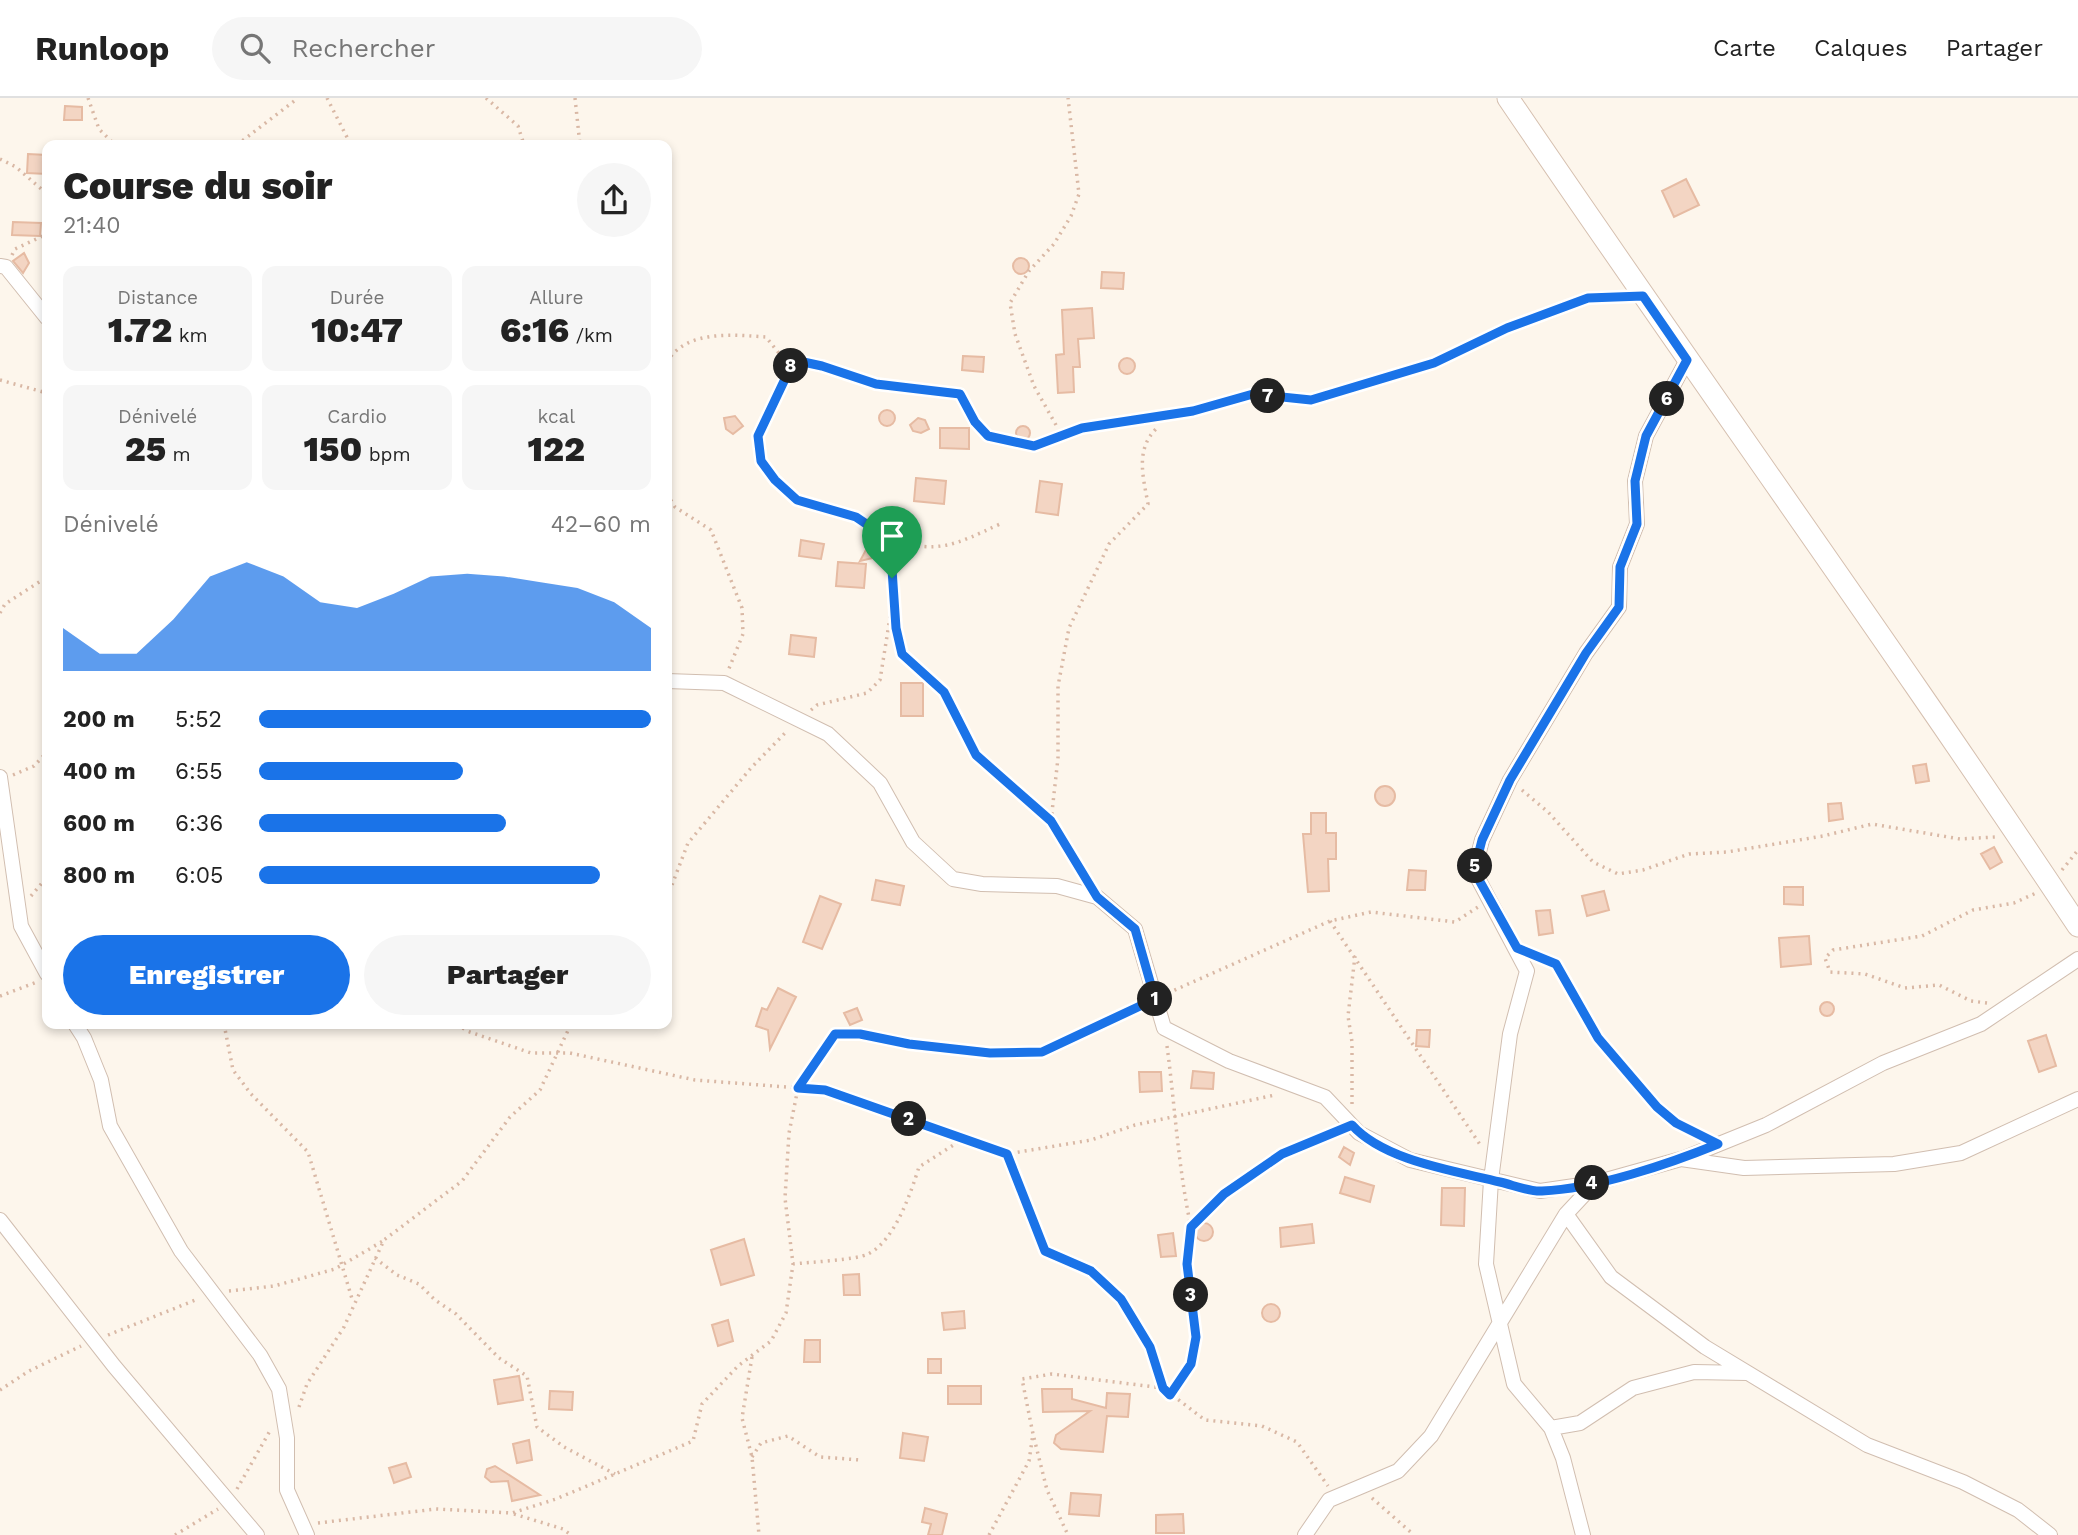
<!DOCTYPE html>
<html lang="fr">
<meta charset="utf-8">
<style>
body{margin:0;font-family:"Work Sans",sans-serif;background:#f6f6f6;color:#222;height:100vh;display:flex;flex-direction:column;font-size:26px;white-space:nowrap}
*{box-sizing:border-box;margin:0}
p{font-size:23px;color:#767676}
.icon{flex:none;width:38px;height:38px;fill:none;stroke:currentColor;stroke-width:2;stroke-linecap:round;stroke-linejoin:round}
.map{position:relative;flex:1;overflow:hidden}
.details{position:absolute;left:42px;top:42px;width:630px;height:889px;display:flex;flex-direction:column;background:#fff;border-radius:14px;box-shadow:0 4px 10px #0003}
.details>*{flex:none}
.pin{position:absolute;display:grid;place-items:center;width:60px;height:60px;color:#fff;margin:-72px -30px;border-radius:50% 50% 50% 0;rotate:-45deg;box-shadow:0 0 7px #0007}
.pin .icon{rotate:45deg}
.km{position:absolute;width:35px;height:35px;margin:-18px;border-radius:50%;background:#222;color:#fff;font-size:19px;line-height:35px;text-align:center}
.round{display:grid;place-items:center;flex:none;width:74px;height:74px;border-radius:37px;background:#f6f6f6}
.summary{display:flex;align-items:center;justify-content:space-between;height:119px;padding:0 21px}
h1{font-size:38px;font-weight:800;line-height:52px}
.figures{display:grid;grid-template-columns:repeat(3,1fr);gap:10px;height:119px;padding:7px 21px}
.figures div{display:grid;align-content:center;border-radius:14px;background:#f6f6f6;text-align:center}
.figures b{font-size:35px;font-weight:800}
.figures small{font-size:19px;font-weight:400}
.figures p{font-size:19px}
.chart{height:196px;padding:14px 21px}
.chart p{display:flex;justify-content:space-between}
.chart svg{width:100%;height:126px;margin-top:7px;fill:#1a73e8;opacity:.7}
.button{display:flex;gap:14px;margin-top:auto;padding:14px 21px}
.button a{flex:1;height:80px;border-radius:42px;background:#1a73e8;color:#fff;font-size:28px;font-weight:800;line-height:80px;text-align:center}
.button a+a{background:#f6f6f6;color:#222}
ul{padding:0 21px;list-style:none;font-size:23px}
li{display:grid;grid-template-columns:112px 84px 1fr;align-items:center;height:52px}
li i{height:18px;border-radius:9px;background:#1a73e8}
header{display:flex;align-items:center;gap:42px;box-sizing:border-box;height:98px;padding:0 35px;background:#fff;border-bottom:2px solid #e0e0e0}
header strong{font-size:33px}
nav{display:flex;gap:38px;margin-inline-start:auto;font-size:24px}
.search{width:490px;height:63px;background:#f6f6f6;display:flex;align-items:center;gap:18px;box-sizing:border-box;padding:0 24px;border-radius:38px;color:#767676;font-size:26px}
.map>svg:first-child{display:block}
.building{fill:#f3d5c3;stroke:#e6bba3;stroke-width:2}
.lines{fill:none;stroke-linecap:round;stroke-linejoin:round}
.lane-casing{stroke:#d1beb0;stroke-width:9}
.street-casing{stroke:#d1beb0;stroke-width:16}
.secondary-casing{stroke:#d6c0b0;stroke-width:23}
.path{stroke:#d9b8a5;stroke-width:3.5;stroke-dasharray:2 5;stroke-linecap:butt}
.lane{stroke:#fff;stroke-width:7}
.street{stroke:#fff;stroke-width:14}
.secondary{stroke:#fff;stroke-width:21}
.route-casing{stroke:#fff;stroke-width:14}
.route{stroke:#1a73e8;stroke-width:9}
</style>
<header>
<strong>Runloop</strong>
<div class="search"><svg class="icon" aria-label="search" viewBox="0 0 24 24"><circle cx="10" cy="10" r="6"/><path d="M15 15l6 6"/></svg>Rechercher</div>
<nav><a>Carte</a><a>Calques</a><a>Partager</a></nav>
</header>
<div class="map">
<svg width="2078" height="1437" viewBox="0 0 2078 1437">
<rect width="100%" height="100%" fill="#fdf6ec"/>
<path class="building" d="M65,8l17,1v13h-18z
M28,56l19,1v19l-20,-1z
M1686,81l13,26 -25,12 -12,-26z
M13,124l28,1 -1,13 -28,-1z
M24,155l5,10 -6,10 -10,-12z
M1013 168a8 8 0 1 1 16 0a8 8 0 1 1-16 0Z
M1102,174l22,1 -1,16 -22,-1z
M1092,210l2,30 -16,1 2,28h-7l1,25 -16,1 -2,-38 8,-1 -2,-44z
M963,258l21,1 -1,15 -21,-2z
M1119 268a8 8 0 1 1 16 0a8 8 0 1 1-16 0Z
M879 320a8 8 0 1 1 16 0a8 8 0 1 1-16 0Z
M735,318l8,10 -10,8 -7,-5 -2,-11z
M918,320l7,2 4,9 -8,4 -8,-2 -3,-6z
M1016 335a7 7 0 1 1 14 0a7 7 0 1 1-14 0Z
M940,330h29v21l-29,-1z
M916,380l30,3 -2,23 -30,-3z
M1040,383l22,3 -4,31 -22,-3z
M801,442l23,4 -3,15 -22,-3z
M868,448l8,1 1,10 -17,4z
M838,464l28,2 -2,24 -28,-2z
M791,537l25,3 -2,19 -25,-3z
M901,585h22v33h-22z
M1926,666l3,17 -13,2 -3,-17z
M1375 698a10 10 0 1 1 20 0a10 10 0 1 1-20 0Z
M1841,705l2,16 -14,2 -1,-17z
M1311,715h15v20h10v26h-8l1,32 -21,1 -5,-58h8z
M1994,749l8,15 -12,7 -9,-15z
M1409,772l17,1 -1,19h-18z
M876,782l28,6 -4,19 -28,-5z
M1784,789h19v18l-19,-1z
M1604,793l5,19 -22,6 -5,-20z
M820,798l21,8 -19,45 -19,-7z
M1550,812l3,23 -14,2 -3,-24z
M1809,838l2,28 -30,3 -2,-29z
M778,890l18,9 -26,52 -2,-19 -12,-4 6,-18 5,2z
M1820 911a7 7 0 1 1 14 0a7 7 0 1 1-14 0Z
M857,910l5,12 -12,5 -6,-12z
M1417,932h13l-1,17 -13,-1z
M2046,937l10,31 -17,6 -11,-31z
M1193,973l21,2 -1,16 -22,-1z
M1139,974h22l1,19 -22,1z
M1344,1049l10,6 -4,12 -11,-8z
M1345,1079l29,9 -4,16 -30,-9z
M1442,1090h23l-1,38 -23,-1z
M1195 1134a9 9 0 1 1 18 0a9 9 0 1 1-18 0Z
M1312,1126l2,19 -33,4 -1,-19z
M1173,1135l3,23 -15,1 -3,-22z
M744,1141l10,36 -33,10 -10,-35z
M859,1176l1,21h-16l-1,-20z
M1262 1215a9 9 0 1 1 18 0a9 9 0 1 1-18 0Z
M964,1213l1,17 -21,2 -2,-17z
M728,1222l5,21 -15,5 -6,-21z
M805,1242h15v22h-16z
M928,1261h13v14h-13z
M519,1278l4,24 -25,4 -4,-24z
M948,1288h33v18h-33z
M1042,1291h30v10l34,9 1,-15 23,1 -2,23 -21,-1 -4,36 -42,-3 -7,-6 2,-8 34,-24 -47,1z
M550,1293l23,1 -1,18 -23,-1z
M903,1335l25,4 -4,24 -24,-3z
M529,1342l3,20 -15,3 -4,-19z
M406,1365l5,14 -17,6 -5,-15z
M495,1368l11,7 34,22 -28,6 -4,-20 -17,1 -6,-5 2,-8z
M1071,1395l30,2 -2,21 -30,-2z
M925,1410l22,6 -5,21h-14l3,-11 -9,-2z
M1183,1416l1,19h-28v-18z"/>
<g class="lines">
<g class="lane-casing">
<path id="lane" d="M1034,348l48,-18 111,-17 60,-17 58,6 123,-37 73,-35 81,-30 51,-2"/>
</g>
<g class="street-casing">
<path id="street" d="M0,168l6,1 41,51
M667,583l57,2 104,51 52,49 33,59 40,37 29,5 75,2 40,11 38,32 29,99 65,33 96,36 34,36 51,27 130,31 55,-8 86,-24 63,9 150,-4 67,-11 117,-54
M0,679l21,149 26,48
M75,926l9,14 17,42 9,46 71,125 79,104 19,34 8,49v52l20,45
M1682,1061l84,-34 117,-62 98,-39 97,-65
M1566,1116l45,63 94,70 162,98 96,37 55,28 32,25
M0,1122l114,146 143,169
M1551,1330l29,-5 53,-35 61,-16 53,1
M1305,1437l24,-35 69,-29 33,-35 135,-222 29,-31
M1583,1437l-20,-77 -12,-30 -37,-44 -28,-120 5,-84 19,-146 17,-63 -53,-100 8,-31 28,-60 76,-127 33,-46 1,-40 17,-43 -2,-43 11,-45 41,-76"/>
</g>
<g class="secondary-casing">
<path id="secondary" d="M1508,0c188,277 385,549 570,828"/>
</g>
<path class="path" d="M88,0l11,31 16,16
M327,0l24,47
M486,0l32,28 6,19
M575,0l5,47
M237,47l61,-47
M0,61l16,8 31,27
M12,157l3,-6 32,-15
M794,262l-36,76 3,25 14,19 23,20 58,17 34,23 6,88 6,26 42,38 32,64 75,65 34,56
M667,264c19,-33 68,-27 99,-25l16,20 40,9 54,18 84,10c21,39 21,41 64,50
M0,282l47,13
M1056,327l-22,-39 -19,-52 -5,-31 19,-32 25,-27 17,-28 8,-22 -11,-96
M667,396l8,13 36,23 31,78 1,26 -15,37
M890,442c50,14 64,5 110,-16
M0,515l5,-9 42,-27
M811,612l6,-5 50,-12 13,-13 12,-75
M13,677l21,-9 13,-14
M1522,692l26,22 45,50 25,12 25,-4 46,-16 38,-2 96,-16 49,-12 88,15 35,-2
M1051,723l7,-63v-72l11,-58 40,-84 39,-40c-5,-28 -13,-55 9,-76
M2062,772l16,-20
M31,798l16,-19
M667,800l21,-55 63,-75 36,-37
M1330,823l151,225
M1537,858c38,16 40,54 63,84 29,37 58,73 100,95
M1168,895l162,-72 41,-9 84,10 23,-15
M0,898l37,-14
M1987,905l-16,-2 -32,-16 -34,3 -40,-14 -35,-2 -5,-14 8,-8 89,-14 51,-26 41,-7 22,-10
M224,926l9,46 18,24 57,58 45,150
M457,926l10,7 64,22h39l125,27 131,10 181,64 84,-14 44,-15 140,-30
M1167,948c8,60 11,121 24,181
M1352,1006v-62l-4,-26 7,-60
M1007,1056l38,97c15,8 31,11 45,19 40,23 60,77 73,118
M375,1160l22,17 22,9 16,16 21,14 43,44 28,18 10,51 27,20 51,27
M793,1166c17,-2 63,-4 75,-10 27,-13 43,-62 51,-87l44,-28
M229,1193l45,-5 61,-17 48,-28
M108,1237l90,-36
M752,1259l-10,61 10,39 7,78
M0,1292l29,-19 52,-25
M1170,1297l21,-31 5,-27 -9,-73 4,-37 33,-33 58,-40 57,-23
M299,1309l8,-23 37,-57 40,-87 78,-59 48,-64 30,-27 31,-66
M1034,1340l13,52 21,45
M752,1359l9,-14 27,-7 32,21 41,3
M237,1391l34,-60
M1372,1400l42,37
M514,1416l49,15 8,6
M318,1425l118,-14 76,4 44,-14 137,-58 9,-37 36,-38 33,-25 15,-28 7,-49 -8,-66 4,-65 9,-45 37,-54h25l49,10 82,9 51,-1 100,-46
M175,1437l43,-26
M989,1437l40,-74 4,-27 -11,-55 30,-5 111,14 42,32 57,6 35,16 31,44"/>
<use href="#lane" class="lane"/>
<use href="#street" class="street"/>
<use href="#secondary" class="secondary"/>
</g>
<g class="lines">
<g class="route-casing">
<path id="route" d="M1643,198l44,64 -41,76 -11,45 2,43 -17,43 -1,40 -33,46 -76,127 -28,60 -8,31 43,77 39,16 42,74 59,69 19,16 42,21c-49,20 -123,45 -176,47 -13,1 -29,-6 -42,-9 -44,-11 -116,-21 -148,-57l-70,29 -58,40 -33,33 -4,37 9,73 -5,27 -21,31 -7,-7 -13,-41 -29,-48 -30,-28 -46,-20 -38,-97 -182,-64 -27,-2 37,-54h25l49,10 81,9 52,-1 113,-53 -20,-70 -38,-32 -46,-76 -75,-66 -32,-63 -42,-38 -6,-26 -6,-88 -34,-23 -59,-17 -22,-20 -14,-19 -3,-25 36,-76 28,6 54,18 84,10 15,28 13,14 46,10 48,-18 111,-17 60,-17 58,6 123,-37 73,-35 81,-30z"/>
</g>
<use href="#route" class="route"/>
</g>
</svg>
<div class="pin" style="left:892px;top:480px;background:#1e9e55"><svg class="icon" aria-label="arrive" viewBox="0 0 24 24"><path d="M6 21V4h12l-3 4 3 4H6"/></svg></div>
<b class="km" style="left:1155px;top:901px">1</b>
<b class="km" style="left:909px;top:1021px">2</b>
<b class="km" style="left:1191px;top:1197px">3</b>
<b class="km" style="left:1592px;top:1085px">4</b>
<b class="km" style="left:1475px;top:768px">5</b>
<b class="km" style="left:1667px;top:301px">6</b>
<b class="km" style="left:1268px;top:298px">7</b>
<b class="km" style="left:791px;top:268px">8</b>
<section class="details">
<div class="summary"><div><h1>Course du soir</h1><p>21:40</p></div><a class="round"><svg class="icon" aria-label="share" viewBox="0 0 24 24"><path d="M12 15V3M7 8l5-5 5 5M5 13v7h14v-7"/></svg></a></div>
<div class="figures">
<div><p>Distance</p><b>1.72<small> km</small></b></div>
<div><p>Durée</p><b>10:47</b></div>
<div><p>Allure</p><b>6:16<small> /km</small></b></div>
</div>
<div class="figures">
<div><p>Dénivelé</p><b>25<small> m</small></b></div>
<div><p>Cardio</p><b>150<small> bpm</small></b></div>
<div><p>kcal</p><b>122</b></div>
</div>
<div class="chart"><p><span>Dénivelé</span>42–60 m</p>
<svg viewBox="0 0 160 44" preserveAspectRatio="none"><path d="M0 44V29L10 38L20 38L30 26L40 11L50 6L60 11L70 20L80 22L90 17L100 11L110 10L120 11L130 13L140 15L150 20L160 29V44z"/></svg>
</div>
<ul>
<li><b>200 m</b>5:52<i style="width:100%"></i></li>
<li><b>400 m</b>6:55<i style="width:52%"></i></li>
<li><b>600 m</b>6:36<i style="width:63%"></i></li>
<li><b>800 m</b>6:05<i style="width:87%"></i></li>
</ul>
<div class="button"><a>Enregistrer</a><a>Partager</a></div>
</section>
</div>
